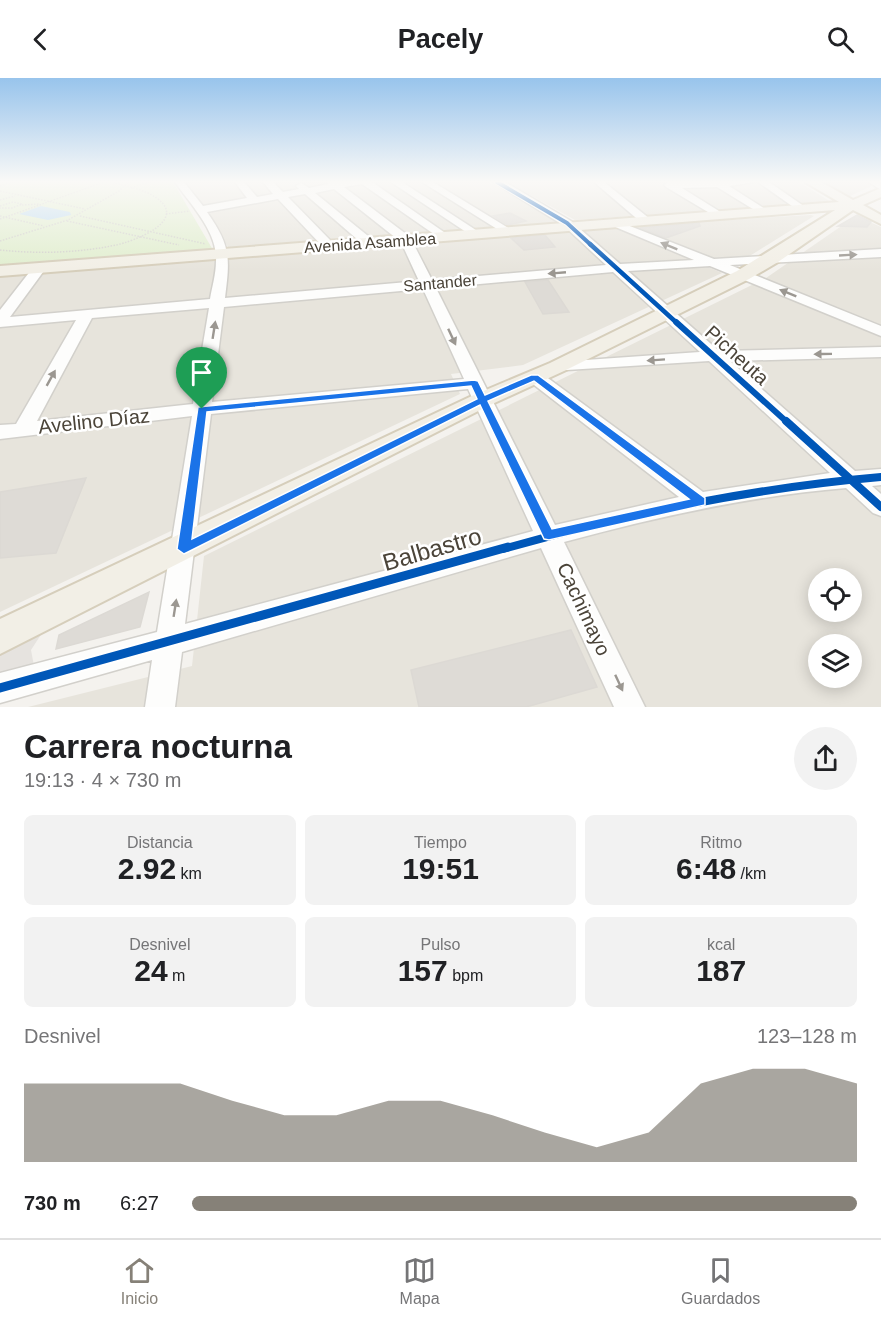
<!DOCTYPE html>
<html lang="es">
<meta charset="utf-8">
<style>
body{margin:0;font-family:Helvetica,sans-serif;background:#f2f2f2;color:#202124;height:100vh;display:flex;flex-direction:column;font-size:22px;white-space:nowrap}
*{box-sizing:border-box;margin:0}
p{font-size:20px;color:#757577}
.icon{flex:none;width:33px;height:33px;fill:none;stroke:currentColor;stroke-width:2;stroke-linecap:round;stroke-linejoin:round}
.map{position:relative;height:629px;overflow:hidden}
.sheet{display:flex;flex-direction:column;background:#fff;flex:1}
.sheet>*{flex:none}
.controls{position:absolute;left:808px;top:490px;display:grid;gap:12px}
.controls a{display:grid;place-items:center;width:54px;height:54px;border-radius:50%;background:#fff;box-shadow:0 3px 15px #0003;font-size:30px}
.pin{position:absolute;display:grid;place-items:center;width:51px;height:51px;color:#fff;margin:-62px -26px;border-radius:50% 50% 50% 0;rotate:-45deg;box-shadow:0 0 6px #0007}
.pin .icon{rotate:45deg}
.round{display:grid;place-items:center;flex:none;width:63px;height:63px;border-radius:32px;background:#f2f2f2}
.summary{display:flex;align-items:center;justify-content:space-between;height:102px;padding:0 24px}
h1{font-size:33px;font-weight:700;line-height:45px}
.figures{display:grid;grid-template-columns:repeat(3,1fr);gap:9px;height:102px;padding:6px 24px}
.figures div{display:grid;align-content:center;border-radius:9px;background:#f2f2f2;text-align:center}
.figures b{font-size:30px;font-weight:700}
.figures small{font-size:16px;font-weight:400}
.figures p{font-size:16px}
.chart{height:168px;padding:12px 24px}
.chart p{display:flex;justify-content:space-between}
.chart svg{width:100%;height:108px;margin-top:6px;fill:#868178;opacity:.7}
ul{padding:0 24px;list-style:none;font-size:20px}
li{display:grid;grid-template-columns:96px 72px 1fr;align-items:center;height:45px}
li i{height:15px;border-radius:8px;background:#868178}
header{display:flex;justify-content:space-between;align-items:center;height:78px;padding:0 24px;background:#fff;font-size:27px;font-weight:700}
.tabs{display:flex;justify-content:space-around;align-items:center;height:84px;border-top:2px solid #e0e0e0;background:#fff;font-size:16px;color:#757577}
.tabs a{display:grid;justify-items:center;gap:3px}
.tabs .selected{color:#868178}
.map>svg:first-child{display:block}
.residential{fill:#e7e4dc;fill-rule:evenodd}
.green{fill:#e1eecf}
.parking{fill:#e6e3df}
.water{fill:#c0ddf1}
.building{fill:#dedbd6;stroke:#dcd9d4;stroke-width:1.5}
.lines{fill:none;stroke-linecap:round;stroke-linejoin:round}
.minor-casing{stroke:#d2d0cb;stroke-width:3}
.major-casing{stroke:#d6cebb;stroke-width:4}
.path{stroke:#d3d2cc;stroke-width:1.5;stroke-dasharray:1.5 1.5;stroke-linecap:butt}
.minor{fill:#fdfdfc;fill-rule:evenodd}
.major{fill:#f2efe6;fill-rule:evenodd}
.cycleway-far4-casing{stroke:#fff;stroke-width:6}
.cycleway-far3-casing{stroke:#fff;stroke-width:8}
.cycleway-far2-casing{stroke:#fff;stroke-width:10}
.cycleway-far1-casing{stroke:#fff;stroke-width:11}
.cycleway-casing{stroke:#fff;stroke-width:13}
.cycleway-far4{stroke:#0057b8;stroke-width:4}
.cycleway-far3{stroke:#0057b8;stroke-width:4.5}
.cycleway-far2{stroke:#0057b8;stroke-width:6}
.cycleway-far1{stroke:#0057b8;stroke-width:8}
.cycleway{stroke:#0057b8;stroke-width:9}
.oneway{fill:#9b9791}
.route{fill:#1a73e8;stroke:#fff;stroke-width:1.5;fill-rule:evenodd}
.labels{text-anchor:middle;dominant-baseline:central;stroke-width:5;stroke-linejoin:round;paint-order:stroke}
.far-street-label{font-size:16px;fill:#4b4439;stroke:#fff}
.street-label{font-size:20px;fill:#4b4439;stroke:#fff}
.near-street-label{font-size:24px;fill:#4b4439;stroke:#fff}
</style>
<header><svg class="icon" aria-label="back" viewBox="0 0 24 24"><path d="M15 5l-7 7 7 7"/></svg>Pacely<svg class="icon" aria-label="search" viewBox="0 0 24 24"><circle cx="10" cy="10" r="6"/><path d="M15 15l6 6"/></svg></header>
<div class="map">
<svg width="881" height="629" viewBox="0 0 881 629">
<rect width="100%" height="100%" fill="#f4f2ee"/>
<path class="residential" d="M186,104h303l68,40 -329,25z
M507,104h292l32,20 -256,18z
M823,104h57l-32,15z
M811,137l3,1 -66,41 -54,4 28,12 -199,92 -72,9 9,20 -460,218v-336l671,-53z
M856,138l25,11v480h-853l164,-41 12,-110 562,-278zM819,501h33v33h-33zM819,567h33v33h-33z"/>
<path class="green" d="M0,104h173l40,68 -213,16z"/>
<path class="parking" d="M42,555l-11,17 3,16 -34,9v-21z"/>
<path class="water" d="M41,128l29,6 1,3 -23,5 -29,-6z"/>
<path class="building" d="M510,135l16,8 -18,4 -15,-9z
M857,137l14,7 -4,5 -29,-1z
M699,145l1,3 -34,12 -26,-10z
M545,157l10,12 -31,3 -13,-12z
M548,202l21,32 -26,2 -18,-32z
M86,400l-30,75 -56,5v-66z
M149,514l-9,35 -84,22 3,-14z
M571,552l26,57 -71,20h-107l-8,-37z"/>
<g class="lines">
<g class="minor-casing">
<path id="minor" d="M175,104h9l19,24 44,-8 -12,-16h9l13,15 16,-3 -10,-12h10l10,10 16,-3 -3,-3 5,-3 8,5 19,-4 -1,-2h45l79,55 -10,2 -79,-55 -18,3 66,50 22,43 174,-15 -43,-40 -70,-43h12l66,39 49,43 74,-4 -81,-34v-4l4,-1 97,38 167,-10v8l-151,8 151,61v10l-171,-70 -82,5 91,80 162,-4v10l-151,4 125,110 26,-2v16l-9,1 9,8v22l-8,-3 -27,-25c-96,8 -190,29 -282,54l81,165h-31l-73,-159 -359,104 -7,55h-30l7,-47 -152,43v-30l157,-41 35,-216 -192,23v-14l16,-1 60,-104 -76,7v-17l35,-45 5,-1 6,4 -36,49 200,-18c2,-12 6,-25 6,-38 2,-29 -26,-57 -41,-79zM334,111l67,53 18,39 -194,17c5,-40 6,-52 -18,-86l71,-13 47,50h8v-6l-45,-46 17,-3 60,52h8v-6l-58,-47zM613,194l87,80 -143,10 -6,1 -2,4 2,4 158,-10 121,112 -127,19 -162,-119 -6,-1 -9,5 3,4 150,116 -124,28 -119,-237zM423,211l41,90 -252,23 12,-95zM209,230l-16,96 -156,17 55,-103zM468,311l65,142 -348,93 26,-210z
M391,104h11l80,52 -10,2z
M422,104h11l82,50 -10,2z
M594,104h10l46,37v4h-8z
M668,104h86l-25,4 41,26 -9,2 -44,-27 -35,1 45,28 -9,2 -52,-31 -2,-2z
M758,104h11l39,27 -9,2z
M869,104h11l1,8z"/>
</g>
<g class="major-casing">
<path id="major" d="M805,104h16l32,18 28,-12v9l-18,8 18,10v9l-28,-14 -75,52 -29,17 -185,92 -74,34 -490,249v-35l474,-224 76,-32 187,-92 98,-61 -835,66v-10l839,-64z"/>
</g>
<path class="path" d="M0,108l13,-4
M131,110l18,-6
M0,113l85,18
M0,122l15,-4
M22,127l18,-1
M0,128l13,-4 9,2 -10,4h-12
M166,136l24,-3
M0,138l44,10
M80,138l126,28
M0,141l104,-37
M67,143l112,24
M0,163l68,-21 51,-29 10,-9
M0,172c38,4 78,3 116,-5 15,-3 72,-23 42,-46 -13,-10 -32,-13 -48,-17"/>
<use href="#minor" class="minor"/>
<use href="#major" class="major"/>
<g class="cycleway-far4-casing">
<path id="cycleway-far4" d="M497,104l70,41 24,22"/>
</g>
<g class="cycleway-far3-casing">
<path id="cycleway-far3" d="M590,166l88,80"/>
</g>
<g class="cycleway-far2-casing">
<path id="cycleway-far2" d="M676,244l112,101"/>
</g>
<g class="cycleway-far1-casing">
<path id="cycleway-far1" d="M786,343l95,86
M503,471c124,-35 249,-61 378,-72"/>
</g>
<g class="cycleway-casing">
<path id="cycleway" d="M0,610l508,-141"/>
</g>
<use href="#cycleway-far4" class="cycleway-far4"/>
<use href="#cycleway-far3" class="cycleway-far3"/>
<use href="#cycleway-far2" class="cycleway-far2"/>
<use href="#cycleway-far1" class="cycleway-far1"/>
<use href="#cycleway" class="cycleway"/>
</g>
<defs><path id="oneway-solid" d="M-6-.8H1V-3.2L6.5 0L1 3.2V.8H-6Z" transform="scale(1.5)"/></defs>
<g class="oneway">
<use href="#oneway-solid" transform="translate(669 168) rotate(-158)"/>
<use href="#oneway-solid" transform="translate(848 177) rotate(-3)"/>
<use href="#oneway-solid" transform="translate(557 195) rotate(175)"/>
<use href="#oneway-solid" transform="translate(788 215) rotate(-158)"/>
<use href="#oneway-solid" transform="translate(214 252) rotate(-81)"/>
<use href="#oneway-solid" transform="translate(452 259) rotate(65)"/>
<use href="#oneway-solid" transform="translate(823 276) rotate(179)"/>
<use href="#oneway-solid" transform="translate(656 282) rotate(176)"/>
<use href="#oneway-solid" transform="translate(51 300) rotate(-61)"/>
<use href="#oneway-solid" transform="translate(175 530) rotate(-81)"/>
<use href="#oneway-solid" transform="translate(619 605) rotate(65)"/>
</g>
<linearGradient id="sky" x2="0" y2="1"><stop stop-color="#98c4ec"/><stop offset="0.54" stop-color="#faf9f7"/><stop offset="1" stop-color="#faf9f7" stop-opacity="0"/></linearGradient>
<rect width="881" height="192" fill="url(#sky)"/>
<path class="route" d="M531,297h7l167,123v7l-156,35 -5,-1 -64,-134 -292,147 -4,2 -7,-5 21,-142 276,-27 4,1 7,14zM534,303l155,118 -137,30 -64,-128zM471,308l6,13 -285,140 15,-127z"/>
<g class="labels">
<g class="far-street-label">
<text transform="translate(370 165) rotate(-4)">Avenida Asamblea</text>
<text transform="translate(440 205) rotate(-5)">Santander</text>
</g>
<g class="street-label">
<text transform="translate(737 277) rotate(42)">Picheuta</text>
<text transform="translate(94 343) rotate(-6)">Avelino Díaz</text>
<text transform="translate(584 531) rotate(65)">Cachimayo</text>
</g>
<g class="near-street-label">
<text transform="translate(432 471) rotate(-16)">Balbastro</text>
</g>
</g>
</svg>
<div class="controls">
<a><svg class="icon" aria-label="locate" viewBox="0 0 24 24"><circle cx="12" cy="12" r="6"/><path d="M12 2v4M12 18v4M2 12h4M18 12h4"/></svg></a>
<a><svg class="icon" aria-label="layers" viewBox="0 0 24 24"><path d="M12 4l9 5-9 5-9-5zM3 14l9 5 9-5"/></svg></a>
</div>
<div class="pin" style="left:202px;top:331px;background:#1e9e55"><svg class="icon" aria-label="arrive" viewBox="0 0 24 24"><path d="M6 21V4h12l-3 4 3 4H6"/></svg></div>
</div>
<section class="sheet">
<div class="summary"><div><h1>Carrera nocturna</h1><p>19:13 · 4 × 730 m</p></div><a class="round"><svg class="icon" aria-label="share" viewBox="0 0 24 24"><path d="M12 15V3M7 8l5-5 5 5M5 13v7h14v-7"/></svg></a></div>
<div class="figures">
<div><p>Distancia</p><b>2.92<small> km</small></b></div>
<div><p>Tiempo</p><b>19:51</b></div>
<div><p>Ritmo</p><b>6:48<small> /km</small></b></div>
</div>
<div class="figures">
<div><p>Desnivel</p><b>24<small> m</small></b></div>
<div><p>Pulso</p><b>157<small> bpm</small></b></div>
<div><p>kcal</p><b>187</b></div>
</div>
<div class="chart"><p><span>Desnivel</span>123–128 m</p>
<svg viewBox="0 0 160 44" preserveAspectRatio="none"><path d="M0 44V12L10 12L20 12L30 12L40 19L50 25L60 25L70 19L80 19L90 25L100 32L110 38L120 32L130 12L140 6L150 6L160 12V44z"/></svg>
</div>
<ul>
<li><b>730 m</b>6:27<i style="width:100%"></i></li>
</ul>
</section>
<nav class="tabs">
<a class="selected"><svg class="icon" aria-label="home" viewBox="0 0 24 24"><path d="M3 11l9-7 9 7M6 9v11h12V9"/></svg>Inicio</a>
<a><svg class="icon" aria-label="map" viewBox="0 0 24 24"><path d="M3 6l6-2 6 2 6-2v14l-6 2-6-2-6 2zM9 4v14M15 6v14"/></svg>Mapa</a>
<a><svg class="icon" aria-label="saved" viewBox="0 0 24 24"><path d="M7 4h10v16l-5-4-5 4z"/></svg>Guardados</a>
</nav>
